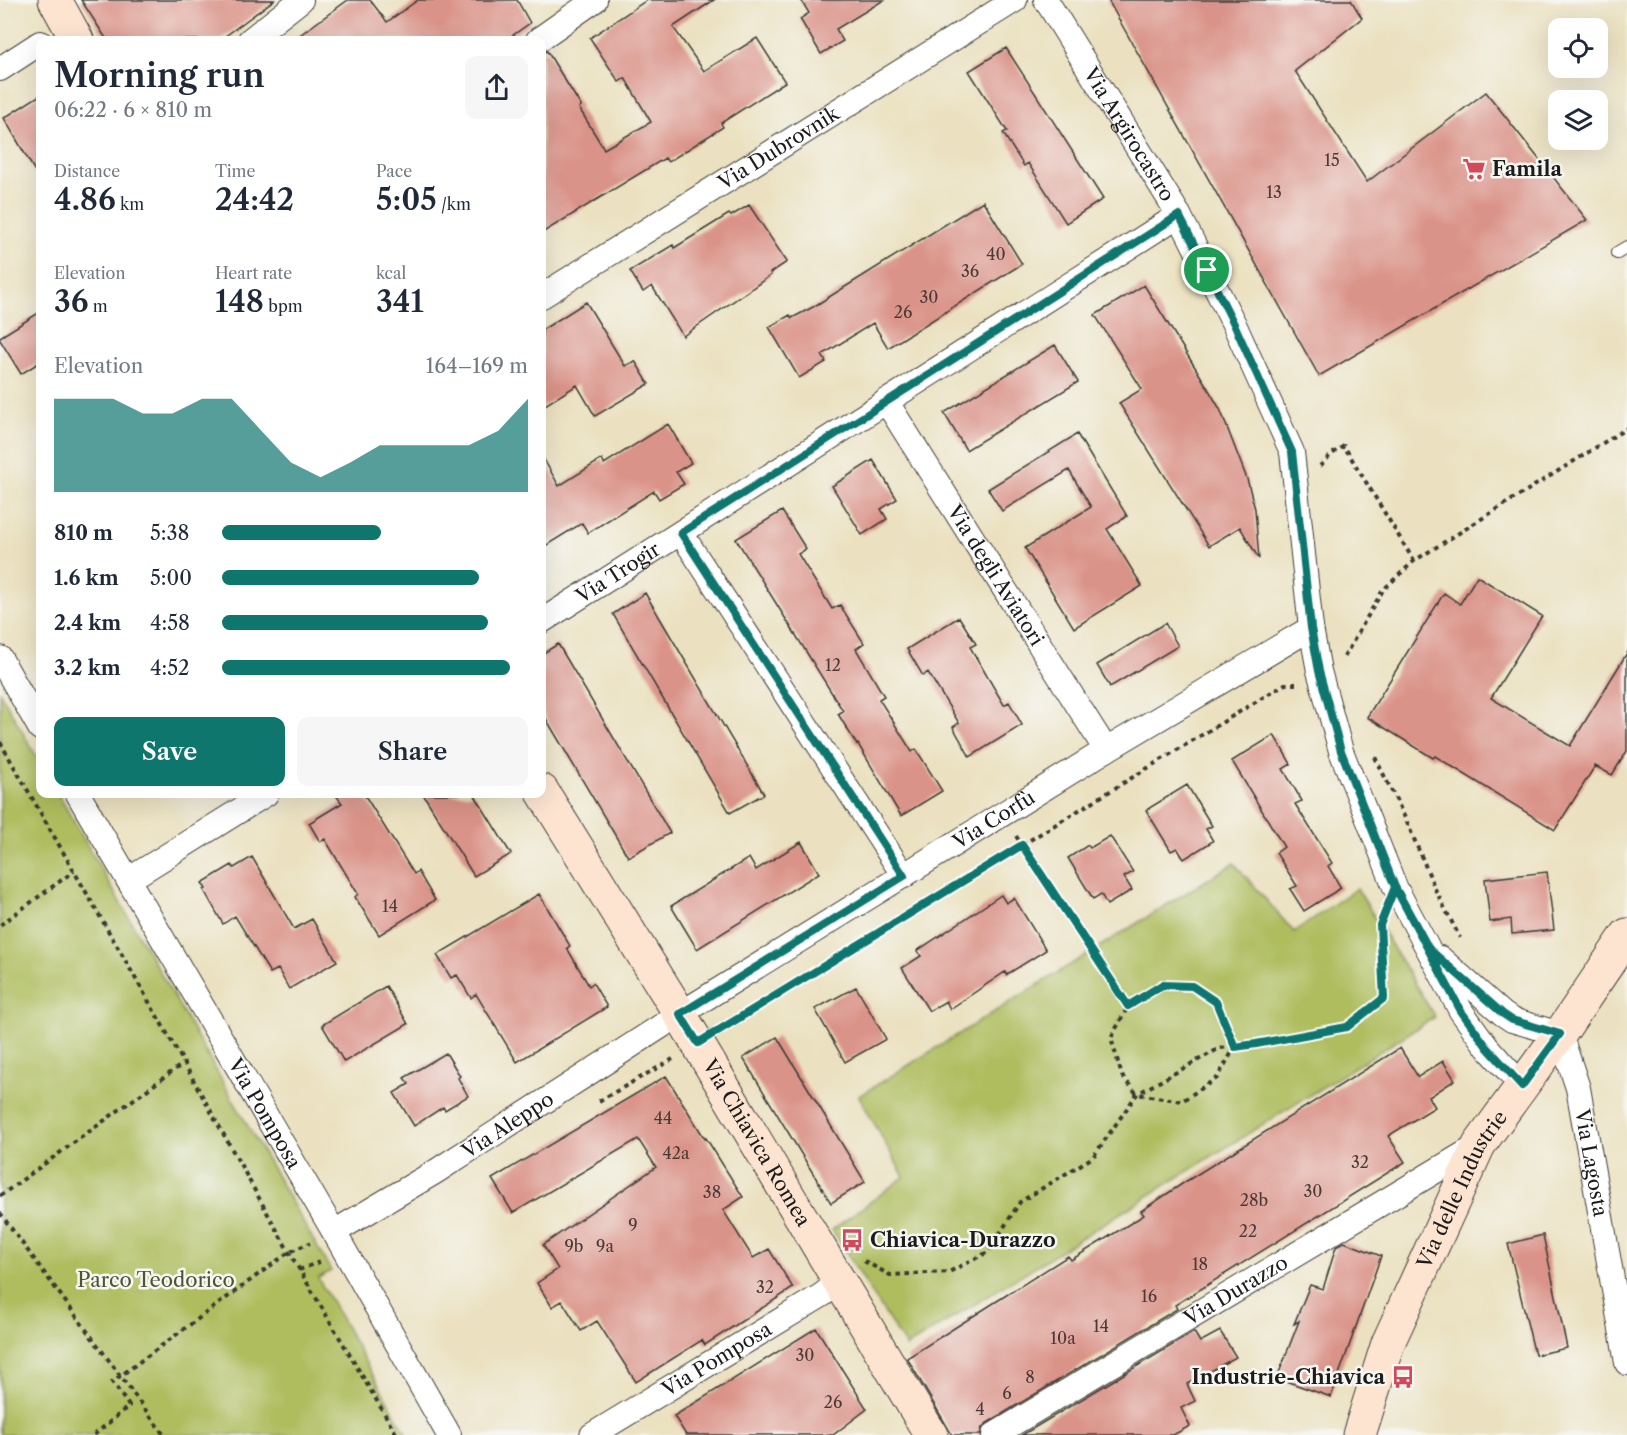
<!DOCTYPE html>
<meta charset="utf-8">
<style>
body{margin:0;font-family:"Libre Caslon Text",serif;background:#f6f6f7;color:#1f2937;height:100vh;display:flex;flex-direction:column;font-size:22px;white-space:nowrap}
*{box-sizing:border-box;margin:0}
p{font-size:20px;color:#747a83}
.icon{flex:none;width:33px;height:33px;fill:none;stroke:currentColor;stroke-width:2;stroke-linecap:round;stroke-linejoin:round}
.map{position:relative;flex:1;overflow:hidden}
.drawer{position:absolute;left:36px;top:36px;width:510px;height:762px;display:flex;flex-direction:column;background:#fff;border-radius:12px;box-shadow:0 6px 24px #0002}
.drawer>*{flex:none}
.tools{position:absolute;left:1548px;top:18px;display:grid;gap:12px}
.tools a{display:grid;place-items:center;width:60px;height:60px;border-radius:12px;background:#fff;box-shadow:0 6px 24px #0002;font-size:30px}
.pin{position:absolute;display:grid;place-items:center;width:51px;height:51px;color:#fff;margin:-26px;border:3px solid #fff;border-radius:50%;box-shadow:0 2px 6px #0007}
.round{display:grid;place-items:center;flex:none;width:63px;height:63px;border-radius:12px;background:#f6f6f7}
.overview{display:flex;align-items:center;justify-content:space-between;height:102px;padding:0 18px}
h1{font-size:33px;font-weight:600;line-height:45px}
.stats{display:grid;grid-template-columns:repeat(3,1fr);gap:9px;height:102px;padding:6px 18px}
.stats div{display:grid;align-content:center}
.stats b{font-size:30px;font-weight:600}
.stats small{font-size:16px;font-weight:400}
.stats p{font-size:16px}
.chart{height:168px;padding:12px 18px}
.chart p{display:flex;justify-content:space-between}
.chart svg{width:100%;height:108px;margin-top:6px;fill:#0f766e;opacity:.7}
.button{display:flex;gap:12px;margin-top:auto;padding:12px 18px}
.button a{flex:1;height:69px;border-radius:12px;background:#0f766e;color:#fff;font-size:24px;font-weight:600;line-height:69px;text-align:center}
.button a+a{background:#f6f6f7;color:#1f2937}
ul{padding:0 18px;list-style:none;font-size:20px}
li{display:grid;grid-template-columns:96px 72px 1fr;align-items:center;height:45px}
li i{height:15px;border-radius:8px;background:#0f766e}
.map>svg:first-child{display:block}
.green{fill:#afbd5f;stroke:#666c3e;stroke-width:1.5}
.building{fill:#da9388}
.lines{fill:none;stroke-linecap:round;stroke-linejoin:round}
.lane-casing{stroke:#3b3a35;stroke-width:14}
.street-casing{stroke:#3b3a35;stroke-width:26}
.secondary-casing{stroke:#3b3a35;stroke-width:35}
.path{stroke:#3b3a35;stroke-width:4;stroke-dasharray:4.5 4.5;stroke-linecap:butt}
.lane{stroke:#fff;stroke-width:12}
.street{stroke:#fff;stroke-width:24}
.secondary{stroke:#fde4d1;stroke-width:33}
.route-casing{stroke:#fff;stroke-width:12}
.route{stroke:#0f766e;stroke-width:8}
.labels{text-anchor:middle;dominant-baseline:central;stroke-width:5;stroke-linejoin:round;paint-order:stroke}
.number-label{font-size:16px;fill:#4c3a37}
.street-label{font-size:20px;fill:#1c1c1c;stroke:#f6f6f2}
.poi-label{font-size:20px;font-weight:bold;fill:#1c1c1c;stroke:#f6f6f2;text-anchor:start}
.park-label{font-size:20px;fill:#4f5433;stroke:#f6f6f2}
</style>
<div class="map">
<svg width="1627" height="1435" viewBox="0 0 1627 1435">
<rect width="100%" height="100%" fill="#f6f6f2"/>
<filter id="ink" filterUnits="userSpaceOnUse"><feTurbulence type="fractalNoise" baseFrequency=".0167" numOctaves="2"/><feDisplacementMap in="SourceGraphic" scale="12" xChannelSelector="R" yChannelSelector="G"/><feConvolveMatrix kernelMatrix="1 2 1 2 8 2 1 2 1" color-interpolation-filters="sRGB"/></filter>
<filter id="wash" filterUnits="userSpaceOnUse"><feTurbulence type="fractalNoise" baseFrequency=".008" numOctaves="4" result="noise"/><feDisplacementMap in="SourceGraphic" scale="24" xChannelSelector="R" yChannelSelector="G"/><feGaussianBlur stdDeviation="1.35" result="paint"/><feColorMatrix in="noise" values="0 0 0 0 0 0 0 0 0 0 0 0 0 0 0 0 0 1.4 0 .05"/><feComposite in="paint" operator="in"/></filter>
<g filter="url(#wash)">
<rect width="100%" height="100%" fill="#ebe1c0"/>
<path class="green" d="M0,692l40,71v31h18l273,477 -13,7 89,157h-407z
M1234,863l60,69 63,-44 78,129 -529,330 -74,-117 72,-53 -45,-81z"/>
<g id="blocks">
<path class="building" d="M81,0h193l-54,40h-113z
M348,0h22l17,22 31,-22h99l13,23 -24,17h-213z
M647,0h67l-41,27 31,44 53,-33 28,44 -64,41 2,4 -55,35 -3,-4 -123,75v-180l5,-2 34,55 -2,2 25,41 47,-27 -26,-44 -6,4 -29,-44z
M801,0h83l-48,29 7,12 -22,13 -21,-35 9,-6z
M1108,0h243l11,18 -67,53 72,111 119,-90 101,128 -268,156z
M1006,48l97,151 -37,24 -38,-60 -4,3 -21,-33 4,-2 -38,-60z
M40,95v85l-36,-62z
M983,201l39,63 -134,84 -15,-25 -51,32 4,7 -27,16 -30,-51 21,-12 2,3 21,-11z
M749,205l38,57 -17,11 1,2 -88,61 -31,-50 -9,6 -13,-21 43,-26 1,3 55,-34 2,2z
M1144,285l62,100 14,24 27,70 8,30 4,50 -19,-32 -31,19 -90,-143 23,-14 -47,-74z
M586,302l39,64 10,-5 14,23 -54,32 -18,-31 -35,22v-77z
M40,312v50l-19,12 -21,-34v-3z
M1055,345l23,37 -112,68 -22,-37z
M668,424l23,39 -15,9 8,12 -25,15 -5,-8 -66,42 -6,-10 -40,25v-92l17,30 43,-27 2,5z
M1077,434l50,82 -20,13 35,57 -68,42 -49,-80 66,-41 -22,-37 -67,41 -14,-22z
M873,460l24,39 -16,10 6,10 -25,16 -30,-49z
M782,511l24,38 -8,5 34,55 8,-4 24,38 -8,6 28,47 -5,3 33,53 4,-3 26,42 -41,25 -43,-72 -1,1 -19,-31 5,-3 -107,-172z
M1477,576l65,40 -51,82 79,48 57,-93v98l-15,24 -17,-9 -40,64 -120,-74 -2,2 -66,-41 77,-124 16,11z
M645,593l119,201 -34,19 -117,-199z
M959,617l17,27 -6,3 34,58 5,-3 13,23 -52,32 -17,-30 6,-4 -31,-51 -5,4 -16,-27z
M1165,623l13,23 -68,41 -13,-22z
M558,644l112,189 -42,24 -86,-145v-58z
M1274,735l17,29 -8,5 19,32 -7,3 37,59 -4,3 13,22 -37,23 -14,-22 7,-3 -21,-33 8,-6 -52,-86z
M1187,785l25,41 -6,3 7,12 -29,18 -7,-11 -6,3 -25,-41z
M335,794h29l50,80 4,-3 17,29 -56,35 -24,-38 3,-3 -33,-55 -5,3 -11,-19 33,-20z
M423,794h51l37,60 -37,22z
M1110,836l23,36 -9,5 8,13 -25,15 -6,-11 -8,5 -25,-41 20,-13 2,3z
M801,842l18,31 -122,76 -26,-43 78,-48 7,12z
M252,857l42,72 18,-10 25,42 -48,28 -11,-20 -8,4 -35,-57 -12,8 -19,-34 2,-1 -4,-6 30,-18 2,3z
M1547,872l7,58 -42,4 -1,-15 -21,3 -5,-43z
M539,894l31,52 -3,2 22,38 4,-3 14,24 -90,55 -41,-68 -5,4 -14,-23 -6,3 -14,-23z
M1001,895l5,8 8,-5 32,52 -40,25 -1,-3 -55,37 -4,-8 -17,10 -27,-43 19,-12 -4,-5z
M386,986l22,38 -64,38 -22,-37z
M856,987l30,52 -41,23 -30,-53z
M777,1037l88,145 -34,21 -88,-145z
M1400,1048l18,29 25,-16 12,19 -26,17 6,10 -47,29 17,26 -230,143 2,4 -190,114 -5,5 -2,7h-28l-45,-77 161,-102 3,4 73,-45 -3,-4 44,-29z
M446,1053l14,23 -2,2 10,18 -23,14 -2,-3 -29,19 -20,-33 15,-9 -5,-6z
M666,1076l39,63 1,-1 37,59 -20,13 30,48 16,-9 24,39 -88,57 -3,-5 -66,42 -39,-61 -16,10 -19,-30 -10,6 -15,-24 21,-14 -15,-24 113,-78 -18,-28 -125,74 -21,-34z
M1543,1235l24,113 -32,7 -27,-111z
M1344,1242l37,14 -50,141 -54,-19 22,-57 -5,3 16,-39 13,4 13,-42z
M816,1328l51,81 -34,26h-147l-12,-19z
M1220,1331l16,26 -49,27 8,17 -14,7 9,18 -17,9h-151l172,-103 6,10z"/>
</g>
</g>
<g filter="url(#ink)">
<use href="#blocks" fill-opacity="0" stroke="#3b3a35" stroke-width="1.5"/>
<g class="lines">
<g class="lane-casing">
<path id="lane" d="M1617,253l10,-6"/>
</g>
<g class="street-casing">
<g id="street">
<path id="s1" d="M1046,0l133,215 55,109 58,128 19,176 8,43 22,80 54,136 66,124 26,36 35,39"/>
<path d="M250,40l51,-40"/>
<path d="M538,40l57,-40"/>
<path d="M0,69l40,-26"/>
<path id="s2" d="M542,296l473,-296"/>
<path id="s3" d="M886,401l220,349"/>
<path d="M681,533l223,343"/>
<path id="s4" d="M542,621l637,-406"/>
<path d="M0,658l40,70"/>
<path id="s5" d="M78,794l256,438 115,203"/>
<path d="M128,880l138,-86"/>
<path id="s6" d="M1440,958l63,56 9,6 48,14 18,54 49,275"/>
<path id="s7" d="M334,1232l101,-60 245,-158 426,-264 205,-122"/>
<path id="s8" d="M592,1435l230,-140 18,-14"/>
<path id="s9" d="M994,1435l485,-290"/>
</g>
</g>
<g class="secondary-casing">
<g id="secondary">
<path d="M55,0l22,40"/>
<path id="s10" d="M542,791l138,223 251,421"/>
<path id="s11" d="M1359,1435l29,-92 91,-198 81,-111 67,-99"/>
</g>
</g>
<path class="path" d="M1320,466l12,-12 12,-8 70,115
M1344,657l39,-67 31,-29 213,-133
M0,742l184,321 105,189 108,183
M1375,757l31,63 30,71 24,47
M1016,836l112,170 -17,32 11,38 15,18 45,7 35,-23 18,-31 -19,-45 -23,-16 -31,-1 -34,21
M0,925l74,-54
M723,1028l562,-344h11
M599,1101l74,-42
M0,1196l184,-133
M0,1213l164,222
M864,1261l26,14 59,-3 39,-20 32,-50 73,-45 44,-63 83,-46 36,-4 91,-17 37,-29 -4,-73 2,-4
M299,1270l23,-9
M94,1435l35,-29 -17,-24 177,-130 21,-9"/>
<use href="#lane" class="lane"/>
<use href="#street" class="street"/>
<use href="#secondary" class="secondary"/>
</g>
</g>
<g class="lines" filter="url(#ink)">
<g class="route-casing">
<path id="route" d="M1207,270l-28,-55 -498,318 223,343 -224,138 18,29 324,-198 106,161 34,-21 30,1 24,16 19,45 21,-3 91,-17 37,-29 -4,-73 15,-38 66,124 26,36 35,39 38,-52 -48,-14 -9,-6 -74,-65 -34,-62 -54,-136 -22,-80 -8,-43 -19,-176 -58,-128 -27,-54"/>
</g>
<use href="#route" class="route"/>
</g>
<defs>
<g id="supermarket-bare" transform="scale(1.8)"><path d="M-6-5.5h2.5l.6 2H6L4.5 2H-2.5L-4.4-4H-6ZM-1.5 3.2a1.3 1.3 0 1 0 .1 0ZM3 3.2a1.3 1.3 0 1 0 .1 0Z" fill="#d1495b" stroke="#f6f6f2" stroke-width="2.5" paint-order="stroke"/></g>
<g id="bus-bare" transform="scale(1.8)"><path d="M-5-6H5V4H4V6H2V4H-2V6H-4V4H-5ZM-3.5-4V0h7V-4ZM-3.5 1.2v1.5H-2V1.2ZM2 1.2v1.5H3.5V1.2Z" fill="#d1495b" stroke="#f6f6f2" stroke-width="2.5" paint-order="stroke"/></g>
</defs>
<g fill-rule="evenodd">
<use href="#supermarket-bare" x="1474" y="169"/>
<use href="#bus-bare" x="852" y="1240"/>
<use href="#bus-bare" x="1403" y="1377"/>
</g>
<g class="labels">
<g class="number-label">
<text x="1332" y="160">15</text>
<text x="1274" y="192">13</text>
<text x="996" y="254">40</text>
<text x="970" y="271">36</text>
<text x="929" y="297">30</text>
<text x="903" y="312">26</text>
<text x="833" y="665">12</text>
<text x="390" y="906">14</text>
<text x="663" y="1118">44</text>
<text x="676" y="1153">42a</text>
<text x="1360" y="1162">32</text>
<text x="1313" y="1191">30</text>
<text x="712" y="1192">38</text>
<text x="1254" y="1200">28b</text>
<text x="633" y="1225">9</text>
<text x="1248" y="1231">22</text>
<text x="574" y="1246">9b</text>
<text x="605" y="1246">9a</text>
<text x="1200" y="1264">18</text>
<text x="765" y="1287">32</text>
<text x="1149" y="1296">16</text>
<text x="1101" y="1326">14</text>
<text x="1063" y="1338">10a</text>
<text x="805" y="1355">30</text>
<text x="1030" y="1377">8</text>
<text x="1007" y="1393">6</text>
<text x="833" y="1402">26</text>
<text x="980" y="1409">4</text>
</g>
<g class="street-label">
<text stroke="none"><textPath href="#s1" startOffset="158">Via Argirocastro</textPath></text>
<text stroke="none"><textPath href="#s2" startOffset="279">Via Dubrovnik</textPath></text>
<text stroke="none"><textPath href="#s4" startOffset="90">Via Trogir</textPath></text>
<text stroke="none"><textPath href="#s3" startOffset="206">Via degli Aviatori</textPath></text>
<text stroke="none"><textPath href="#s7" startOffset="778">Via Corfù</textPath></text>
<text stroke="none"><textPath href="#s5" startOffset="370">Via Pomposa</textPath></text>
<text stroke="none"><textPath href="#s7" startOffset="204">Via Aleppo</textPath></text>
<text stroke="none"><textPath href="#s10" startOffset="412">Via Chiavica Romea</textPath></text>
<text stroke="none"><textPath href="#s6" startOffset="278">Via Lagosta</textPath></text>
<text stroke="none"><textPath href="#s11" startOffset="267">Via delle Industrie</textPath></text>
<text stroke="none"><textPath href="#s9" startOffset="282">Via Durazzo</textPath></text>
<text stroke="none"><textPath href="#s8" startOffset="146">Via Pomposa</textPath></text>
</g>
<g class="poi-label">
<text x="1492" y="169">Famila</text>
<text x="870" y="1240">Chiavica-Durazzo</text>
<text x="1385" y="1377" text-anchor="end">Industrie-Chiavica</text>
</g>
<g class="park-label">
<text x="156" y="1280">Parco Teodorico</text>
</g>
</g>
</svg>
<div class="tools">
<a><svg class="icon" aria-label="locate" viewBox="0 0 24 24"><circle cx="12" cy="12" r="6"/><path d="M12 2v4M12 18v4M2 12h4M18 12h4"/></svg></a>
<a><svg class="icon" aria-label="layers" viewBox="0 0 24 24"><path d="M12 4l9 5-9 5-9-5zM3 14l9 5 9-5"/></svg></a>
</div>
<div class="pin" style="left:1207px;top:270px;background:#1e9e55"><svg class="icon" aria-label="arrive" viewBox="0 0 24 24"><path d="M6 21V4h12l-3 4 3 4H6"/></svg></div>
<section class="drawer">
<div class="overview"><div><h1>Morning run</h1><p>06:22 · 6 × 810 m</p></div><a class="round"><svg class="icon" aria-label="share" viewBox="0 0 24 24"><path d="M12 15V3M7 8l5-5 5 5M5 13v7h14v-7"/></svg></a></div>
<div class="stats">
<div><p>Distance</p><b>4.86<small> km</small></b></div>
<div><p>Time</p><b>24:42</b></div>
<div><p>Pace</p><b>5:05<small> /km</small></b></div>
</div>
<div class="stats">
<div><p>Elevation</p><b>36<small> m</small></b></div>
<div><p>Heart rate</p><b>148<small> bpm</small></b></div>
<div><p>kcal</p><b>341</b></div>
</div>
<div class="chart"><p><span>Elevation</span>164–169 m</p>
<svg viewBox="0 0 160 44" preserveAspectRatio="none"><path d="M0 44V6L10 6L20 6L30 12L40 12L50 6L60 6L70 19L80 32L90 38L100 32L110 25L120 25L130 25L140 25L150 19L160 6V44z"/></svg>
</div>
<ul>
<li><b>810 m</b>5:38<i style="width:52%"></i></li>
<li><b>1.6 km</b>5:00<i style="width:84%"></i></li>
<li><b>2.4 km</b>4:58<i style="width:87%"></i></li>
<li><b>3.2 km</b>4:52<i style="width:94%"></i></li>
</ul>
<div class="button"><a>Save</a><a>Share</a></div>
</section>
</div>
